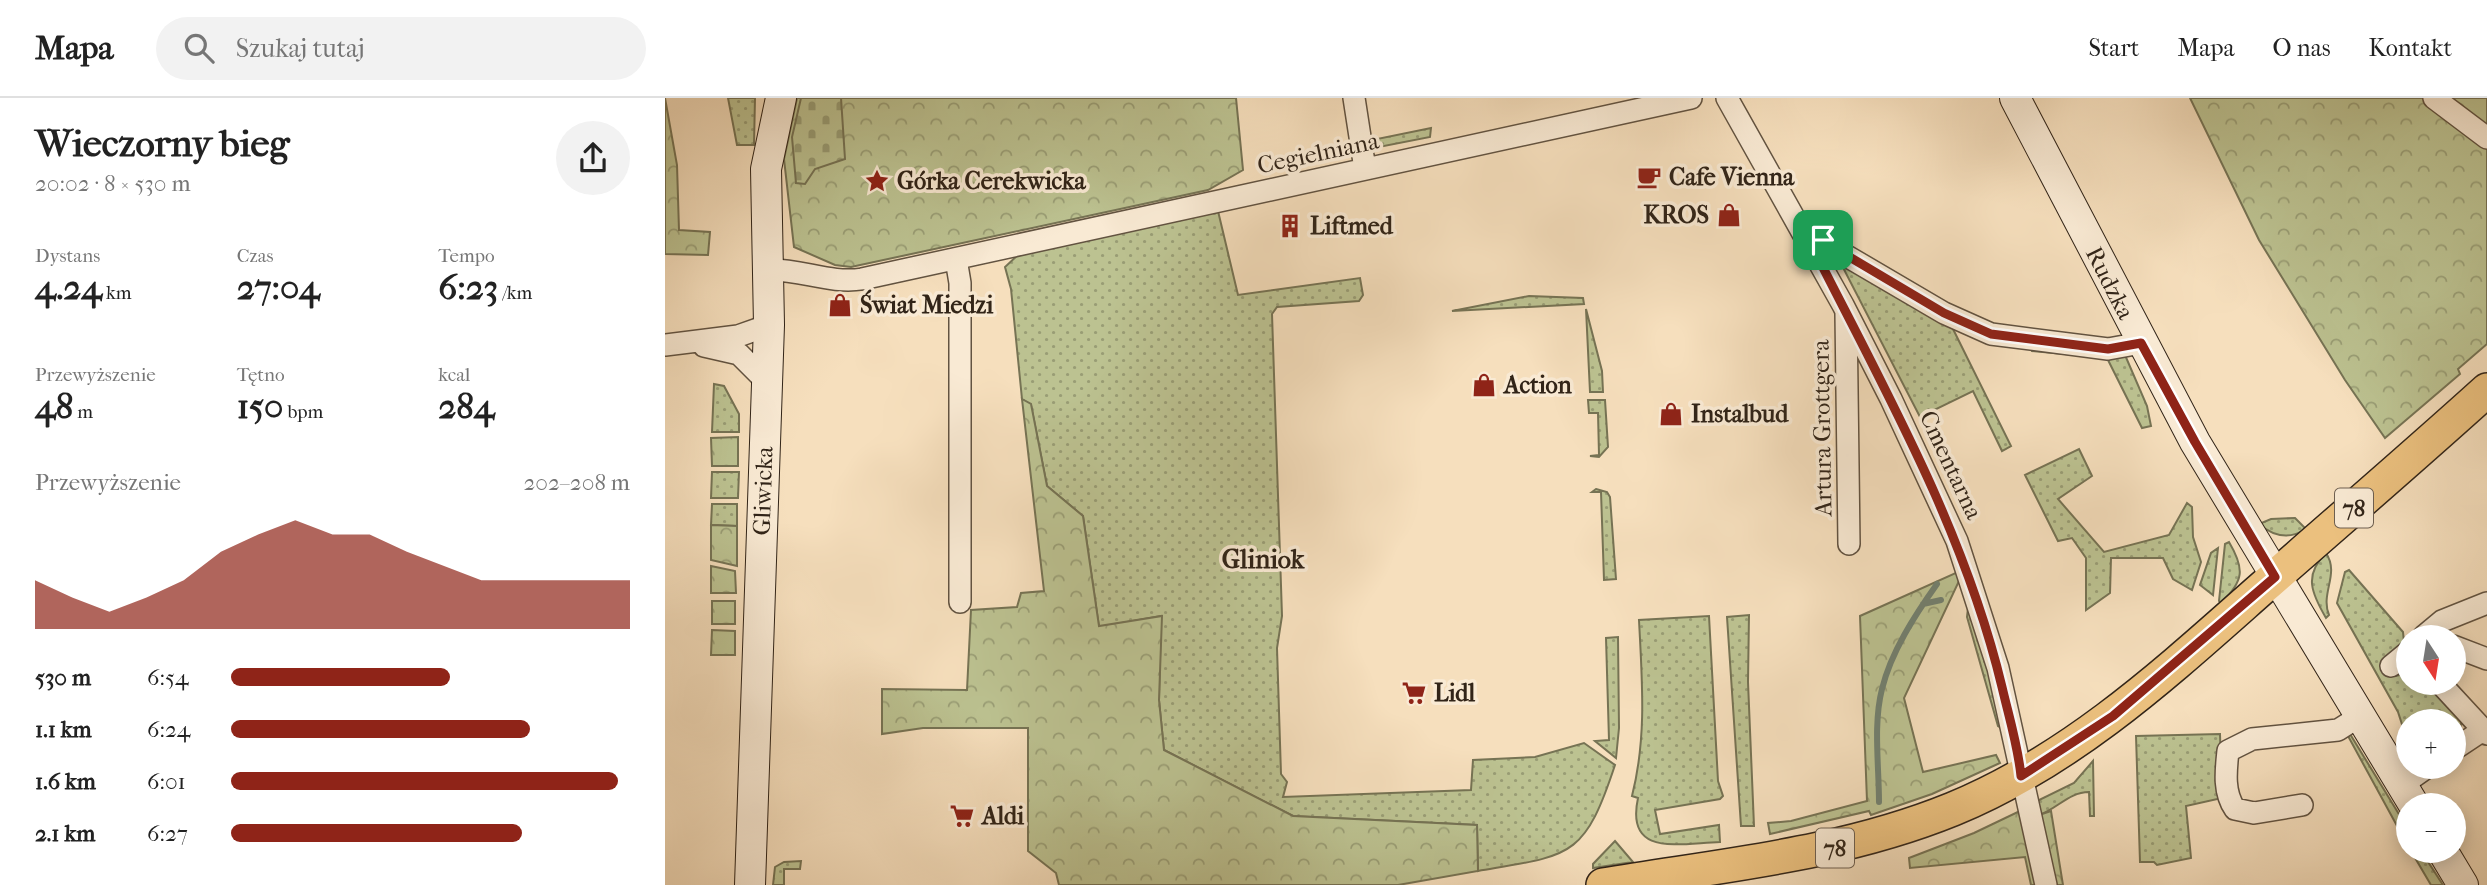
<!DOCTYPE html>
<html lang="pl">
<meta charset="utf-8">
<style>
body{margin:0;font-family:"IM FELL French Canon",serif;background:#f2f2f2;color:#222;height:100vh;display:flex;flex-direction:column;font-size:26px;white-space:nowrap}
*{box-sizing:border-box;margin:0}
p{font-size:23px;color:#767676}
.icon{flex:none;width:38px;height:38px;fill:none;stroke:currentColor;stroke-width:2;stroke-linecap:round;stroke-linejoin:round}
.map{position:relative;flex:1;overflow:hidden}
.side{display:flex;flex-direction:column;background:#fff;width:665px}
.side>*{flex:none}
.needle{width:46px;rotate:168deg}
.buttons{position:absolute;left:1731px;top:527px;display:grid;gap:14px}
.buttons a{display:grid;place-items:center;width:70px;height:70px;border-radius:50%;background:#fff;box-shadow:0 4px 18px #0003;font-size:35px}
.pin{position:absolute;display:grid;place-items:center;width:60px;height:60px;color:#fff;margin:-30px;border-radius:14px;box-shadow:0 4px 10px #0006}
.round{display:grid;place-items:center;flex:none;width:74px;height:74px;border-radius:37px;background:#f2f2f2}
.overview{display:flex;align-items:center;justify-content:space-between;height:119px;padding:0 35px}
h1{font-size:38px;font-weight:700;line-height:52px}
.stats{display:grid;grid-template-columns:repeat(3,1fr);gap:10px;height:119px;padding:7px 35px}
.stats div{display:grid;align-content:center}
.stats b{font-size:35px;font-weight:700}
.stats small{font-size:19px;font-weight:400}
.stats p{font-size:19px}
.chart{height:196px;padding:14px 35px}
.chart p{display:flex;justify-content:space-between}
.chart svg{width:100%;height:126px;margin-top:7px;fill:#8f2418;opacity:.7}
ul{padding:0 35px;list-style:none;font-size:23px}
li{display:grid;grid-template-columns:112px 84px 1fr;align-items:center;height:52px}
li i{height:18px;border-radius:9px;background:#8f2418}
header{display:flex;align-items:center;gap:42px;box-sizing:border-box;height:98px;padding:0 35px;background:#fff;border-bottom:2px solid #e0e0e0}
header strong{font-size:33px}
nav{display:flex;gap:38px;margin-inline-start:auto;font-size:24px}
.search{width:490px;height:63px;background:#f2f2f2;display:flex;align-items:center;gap:18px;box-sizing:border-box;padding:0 24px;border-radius:38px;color:#767676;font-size:26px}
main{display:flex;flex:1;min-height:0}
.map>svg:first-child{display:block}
.grass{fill:url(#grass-dots);stroke:#767354;stroke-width:2}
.forest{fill:url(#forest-crowns);stroke:#767354;stroke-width:2}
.cemetery{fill:url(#cemetery-stones);stroke:#767354;stroke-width:2}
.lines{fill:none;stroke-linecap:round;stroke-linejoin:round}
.stream{stroke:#728070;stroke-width:6}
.street-casing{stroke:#625341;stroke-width:24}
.secondary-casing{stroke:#312418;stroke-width:32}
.primary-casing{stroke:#312418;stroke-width:36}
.street{stroke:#f9ead4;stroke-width:21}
.secondary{stroke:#f9ead4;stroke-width:30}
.primary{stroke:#ebc07e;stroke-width:33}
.route-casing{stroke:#fff;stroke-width:14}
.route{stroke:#8f2418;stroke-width:9}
.labels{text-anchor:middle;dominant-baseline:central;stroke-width:7;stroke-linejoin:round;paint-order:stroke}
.shield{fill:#f9ead4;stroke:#6d5f50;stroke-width:2}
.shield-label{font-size:23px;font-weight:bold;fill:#312418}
.street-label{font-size:24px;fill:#312418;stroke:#f9ead4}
.poi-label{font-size:24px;font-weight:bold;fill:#312418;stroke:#f9ead4;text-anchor:start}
.neighbourhood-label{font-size:26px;font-weight:bold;fill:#312418;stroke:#f9ead4}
</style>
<header>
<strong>Mapa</strong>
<div class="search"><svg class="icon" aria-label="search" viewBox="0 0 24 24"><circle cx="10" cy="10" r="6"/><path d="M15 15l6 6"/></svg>Szukaj tutaj</div>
<nav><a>Start</a><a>Mapa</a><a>O nas</a><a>Kontakt</a></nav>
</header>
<main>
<section class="side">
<div class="overview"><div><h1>Wieczorny bieg</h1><p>20:02 · 8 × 530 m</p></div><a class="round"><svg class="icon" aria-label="share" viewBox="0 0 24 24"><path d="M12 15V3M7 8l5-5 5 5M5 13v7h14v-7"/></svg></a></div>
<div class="stats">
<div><p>Dystans</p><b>4.24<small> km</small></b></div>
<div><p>Czas</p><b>27:04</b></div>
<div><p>Tempo</p><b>6:23<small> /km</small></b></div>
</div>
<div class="stats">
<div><p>Przewyższenie</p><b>48<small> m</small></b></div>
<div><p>Tętno</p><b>150<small> bpm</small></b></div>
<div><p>kcal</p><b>284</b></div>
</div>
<div class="chart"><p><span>Przewyższenie</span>202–208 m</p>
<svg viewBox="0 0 160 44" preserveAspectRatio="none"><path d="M0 44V27L10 33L20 38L30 33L40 27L50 17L60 11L70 6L80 11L90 11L100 17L110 22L120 27L130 27L140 27L150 27L160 27V44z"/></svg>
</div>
<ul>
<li><b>530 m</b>6:54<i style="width:55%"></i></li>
<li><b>1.1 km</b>6:24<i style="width:75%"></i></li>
<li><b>1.6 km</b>6:01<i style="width:97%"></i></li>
<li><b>2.1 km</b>6:27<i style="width:73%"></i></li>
</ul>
</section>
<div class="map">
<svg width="1822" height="787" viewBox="0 0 1822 787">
<defs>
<pattern id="grass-dots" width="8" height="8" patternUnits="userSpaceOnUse" patternTransform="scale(1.75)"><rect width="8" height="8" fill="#bcc291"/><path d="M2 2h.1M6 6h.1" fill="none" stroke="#999d75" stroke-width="1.8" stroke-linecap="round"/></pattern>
<pattern id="forest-crowns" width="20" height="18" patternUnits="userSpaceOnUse" patternTransform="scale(1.75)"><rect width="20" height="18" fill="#bcc291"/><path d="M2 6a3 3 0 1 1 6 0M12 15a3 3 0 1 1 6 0" fill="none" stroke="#999d75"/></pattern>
<pattern id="cemetery-stones" width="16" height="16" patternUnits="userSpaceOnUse" patternTransform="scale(1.75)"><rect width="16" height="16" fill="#bcc291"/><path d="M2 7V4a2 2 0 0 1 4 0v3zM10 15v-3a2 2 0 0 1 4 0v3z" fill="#999d75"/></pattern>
</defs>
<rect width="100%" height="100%" fill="#f6dfbd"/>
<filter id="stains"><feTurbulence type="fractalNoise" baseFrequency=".00286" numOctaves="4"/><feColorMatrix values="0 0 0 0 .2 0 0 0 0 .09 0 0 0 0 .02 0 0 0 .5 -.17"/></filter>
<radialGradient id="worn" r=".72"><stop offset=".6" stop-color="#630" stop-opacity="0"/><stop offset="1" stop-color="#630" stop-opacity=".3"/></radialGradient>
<path class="grass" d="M63,0h27l-1,47h-17z
M766,30l-1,9 -51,10 -7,-7z
M553,113l20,84 122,-17 3,17 -4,6 -82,6 -5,7 10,302 -5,32 4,126 6,8 -4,15 188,-7 2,-30 62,-3 49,-14 31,22c-31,94 -44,90 -137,106l-1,-46 -184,-9 -129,-66 -5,-50 2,-84 -62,11 -16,-111 -36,-30 -16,-81 -9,-6 -11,-110 -6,-22 15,-14z
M1170,154l117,75 59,119 -9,5 -29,-60 -53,26z
M864,198l54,2 1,6 -132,7z
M921,211l16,62 1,21h-13z
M1365,248l95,9 22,51 4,20 -9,2 -35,-70 -75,-7z
M49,286l10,2 15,28v18h-27z
M923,302h17l3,47 -9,10 -9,-1 9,-1 -1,-42h-9z
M1414,351l13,27 -34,23 46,53 65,-17 18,-32 5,4 1,30 8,25 -9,28 -19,-11 -10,-21h-52l-1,35 -24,17v-52l-14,-20 -14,3 -33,-66z
M47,374h27l-1,26h-27z
M931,391l11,3 3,5 6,82 -12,1 -3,-88h-9z
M47,406h25v22l-26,-1z
M1630,420l11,11c-17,11 -33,7 -47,-5l12,-5z
M1564,444c16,27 15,39 -8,61l-2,-2 6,-57z
M1553,450l-5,47 -13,-10 11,-32z
M1661,455c14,21 -6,40 3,62l-3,3c-14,-24 -23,-43 0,-65z
M1684,472l54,62 1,10 -21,19 13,15 12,-3v9l22,1 32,36 -3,15 -5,5 -1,-18h-45v22l-10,-31 -61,-109 8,-31z
M1303,510h4l31,121 -5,-3 -31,-109z
M1084,517l-1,67 6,144h-13l-14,-209z
M1044,518l9,165 5,15 -3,3 -65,11 5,24 59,-9 1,17c-40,1 -95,16 -82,-44l-6,-2c15,-59 10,-116 7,-176z
M953,539l1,91 -3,30 -21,-17 14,-1 -3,-102z
M1555,636l2,64 -36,8 5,52 -34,7 -3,-3h-14l-4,-126z
M1685,636l58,95v17l-60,-110z
M1428,663l1,55h-4l-1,-24c-20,0 -32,17 -50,23l-4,-13 39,-19z
M950,743l18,21 -40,6v-4z
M1746,753h10l22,34h-12z
M136,763l-1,8h-16v16h-11l2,-18 9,-5z"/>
<path class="forest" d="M0,0l12,67 2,65 31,2 -2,23 -43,-1z
M132,0h439l7,72 -35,20 -357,77 -16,-2 -41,-18 -10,-88z
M1525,0h297v246l-29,25 2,5 -75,64 -40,-58 -86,-140z
M357,301l9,5 16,82 36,30 16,110 63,-10 -3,84 5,50 129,66 184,9 1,46 -80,14h-339l-3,-12 -28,-22v-123h-105l-41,6v-45l85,1 4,-80 46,-3 4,-14 23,-2z
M73,339v29h-26l-1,-28z
M46,427l26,1v40l-26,-6z
M46,468l24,5 1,22h-25z
M1295,473l-1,10 -55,117 19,74 73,-17 4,8 -68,31 -61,21 -2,-4 -99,23 -2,-11 23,-2 76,-20 -7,-185z
M47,503h23v23h-23z
M47,532l23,1v24h-24z
M1357,712l17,75h-8l-6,-28 -115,11 -1,-10 65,-25z
M1386,713l12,74h-11l-13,-70z"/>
<path class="cemetery" d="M136,0h40l4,61 -30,10 -10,15 -9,-1 -4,-46z"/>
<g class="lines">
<path class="stream" d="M1258,506l18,-4
M1214,704c0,-36 -6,-78 3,-113 9,-37 33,-74 55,-105"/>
<g class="street-casing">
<path id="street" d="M689,0l11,71
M1062,0l116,207 48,94 66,142 41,127 48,217
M1769,0l53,40
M1139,133l140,82 47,21 117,15 33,-6
M291,161l4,24v319
M104,172c32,-1 61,14 93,9l829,-181
M1181,215l3,231
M0,247l73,-9 31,-11
M39,248l35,8 28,28
M1759,538l18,-15 45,-18
M1788,548l34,13
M1726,568l17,-14
M1774,584l48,52
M1788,652l30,-20
M1737,687l27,-19
M1637,707l-48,8 -19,-4c-12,-17 -9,-39 -7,-58l24,-12 86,-9 22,-14"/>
</g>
<g class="secondary-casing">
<path id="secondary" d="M1350,0l180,344 219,363
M1777,752l21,35
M85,787l19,-560 -3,-156 15,-71"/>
</g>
<g class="primary-casing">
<path id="primary" d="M938,787c119,-20 237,-30 350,-76 119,-49 213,-136 308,-220 75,-66 152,-132 226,-199"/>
</g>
<use href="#street" class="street"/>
<use href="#secondary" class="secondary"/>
<use href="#primary" class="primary"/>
</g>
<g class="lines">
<g class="route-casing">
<path id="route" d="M1139,132l140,83 47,21 117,15 33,-6 54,99 80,135 -162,139 -92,60c-3,-30 -12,-59 -19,-89 -39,-163 -123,-307 -198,-457z"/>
</g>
<use href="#route" class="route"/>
</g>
<defs>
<g id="cafe-bare" transform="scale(1.89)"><path d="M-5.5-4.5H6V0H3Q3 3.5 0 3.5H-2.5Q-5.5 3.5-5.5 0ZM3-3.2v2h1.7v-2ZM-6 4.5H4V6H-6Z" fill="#8f2418" stroke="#f9ead4" stroke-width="2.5" paint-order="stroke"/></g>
<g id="sight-bare" transform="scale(1.89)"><path d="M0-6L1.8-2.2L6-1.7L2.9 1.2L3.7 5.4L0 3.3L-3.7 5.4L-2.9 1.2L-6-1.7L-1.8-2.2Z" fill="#8f2418" stroke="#f9ead4" stroke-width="2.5" paint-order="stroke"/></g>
<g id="shop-bare" transform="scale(1.89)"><path d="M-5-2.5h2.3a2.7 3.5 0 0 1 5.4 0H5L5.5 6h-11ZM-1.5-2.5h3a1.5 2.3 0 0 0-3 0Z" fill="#8f2418" stroke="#f9ead4" stroke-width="2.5" paint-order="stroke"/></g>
<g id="building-bare" transform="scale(1.89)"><path d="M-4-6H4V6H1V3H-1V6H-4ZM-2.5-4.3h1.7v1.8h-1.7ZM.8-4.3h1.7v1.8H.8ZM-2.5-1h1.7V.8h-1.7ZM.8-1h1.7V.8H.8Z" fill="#8f2418" stroke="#f9ead4" stroke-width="2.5" paint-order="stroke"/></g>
<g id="supermarket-bare" transform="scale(1.89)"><path d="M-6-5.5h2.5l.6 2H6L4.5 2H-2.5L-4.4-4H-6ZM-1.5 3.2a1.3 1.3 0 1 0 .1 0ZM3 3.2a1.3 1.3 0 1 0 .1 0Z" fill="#8f2418" stroke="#f9ead4" stroke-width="2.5" paint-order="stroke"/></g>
</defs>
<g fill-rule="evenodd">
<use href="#cafe-bare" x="984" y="79"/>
<use href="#sight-bare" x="212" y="83"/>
<use href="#shop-bare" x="1064" y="117"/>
<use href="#building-bare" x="625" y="128"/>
<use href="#shop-bare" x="175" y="207"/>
<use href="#shop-bare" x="819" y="287"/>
<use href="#shop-bare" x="1006" y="316"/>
<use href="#supermarket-bare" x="749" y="595"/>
<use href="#supermarket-bare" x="297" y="718"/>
</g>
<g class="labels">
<g class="shield">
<rect x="1670" y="390.5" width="38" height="39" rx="5"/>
<rect x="1151" y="730.5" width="38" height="39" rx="5"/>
</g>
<g class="shield-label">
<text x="1689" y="410">78</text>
<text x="1170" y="750">78</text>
</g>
<g class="street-label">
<text transform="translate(653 55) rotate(-12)">Cegielniana</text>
<text transform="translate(1445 185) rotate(63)">Rudzka</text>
<text transform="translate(1157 330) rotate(-91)">Artura Grottgera</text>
<text transform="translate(1286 367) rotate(65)">Cmentarna</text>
<text transform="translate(98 393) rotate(-88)">Gliwicka</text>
</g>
<g class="poi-label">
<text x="1004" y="79">Cafe Vienna</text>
<text x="232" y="83">Górka Cerekwicka</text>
<text x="1044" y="117" text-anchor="end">KROS</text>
<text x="645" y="128">Liftmed</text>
<text x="195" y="207">Świat Miedzi</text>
<text x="839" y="287">Action</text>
<text x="1026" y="316">Instalbud</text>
<text x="769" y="595">Lidl</text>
<text x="317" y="718">Aldi</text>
</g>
<g class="neighbourhood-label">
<text x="598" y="461">Gliniok</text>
</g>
</g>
<rect width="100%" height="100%" filter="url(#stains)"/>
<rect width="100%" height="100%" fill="url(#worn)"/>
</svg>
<div class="buttons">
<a><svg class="needle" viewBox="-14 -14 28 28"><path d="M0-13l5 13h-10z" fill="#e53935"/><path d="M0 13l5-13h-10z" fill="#767676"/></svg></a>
<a>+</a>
<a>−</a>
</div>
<div class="pin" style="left:1158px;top:142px;background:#1e9e55"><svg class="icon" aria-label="arrive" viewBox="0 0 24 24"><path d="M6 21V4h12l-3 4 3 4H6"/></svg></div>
</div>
</main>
